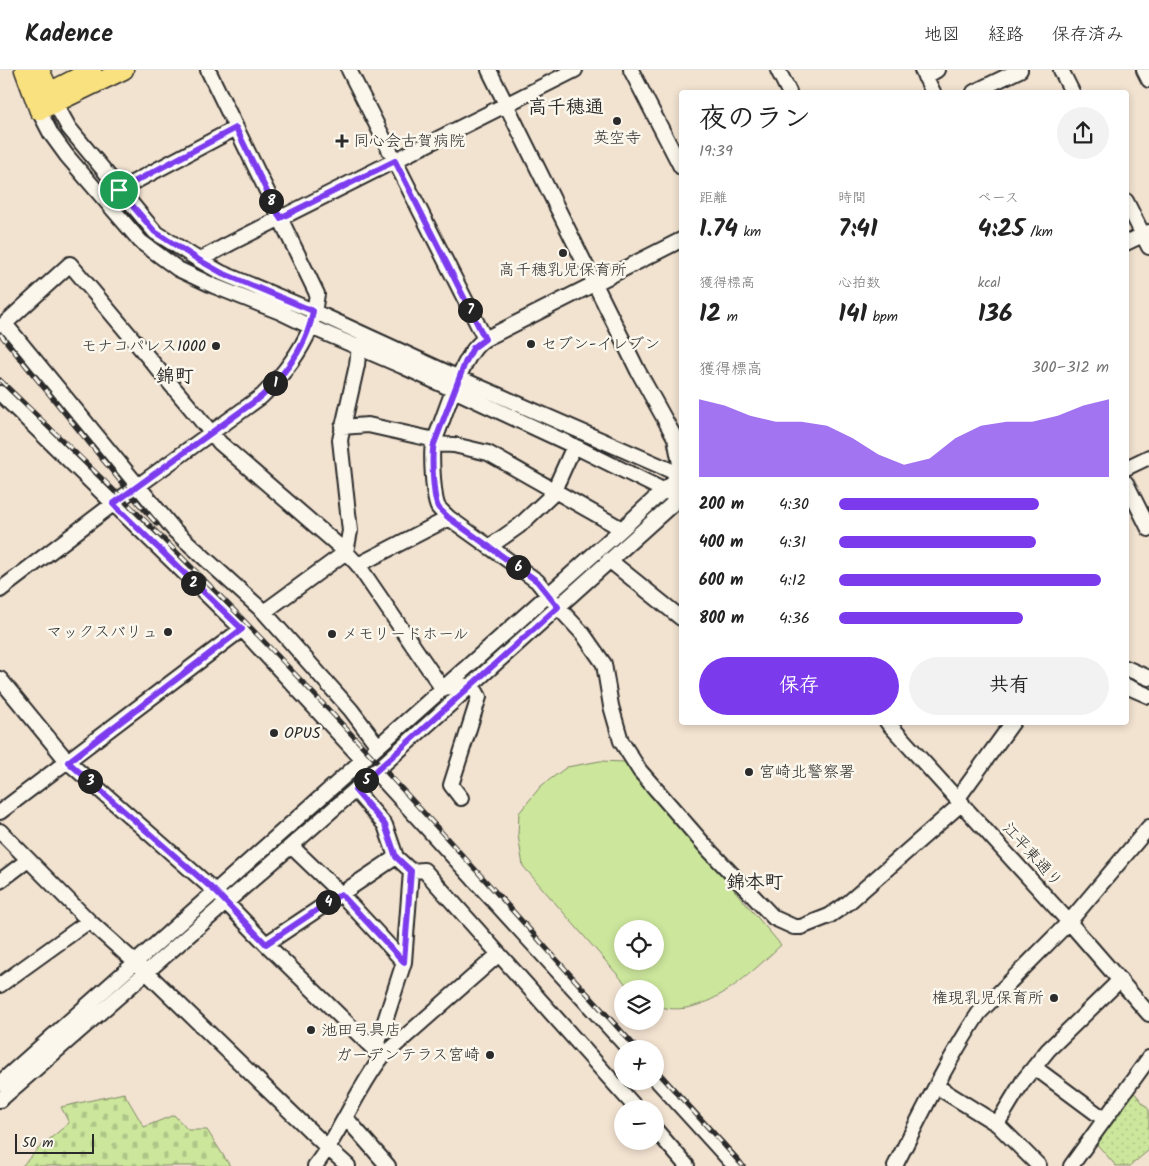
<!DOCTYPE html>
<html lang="ja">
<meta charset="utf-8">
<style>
body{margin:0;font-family:Kalam,"Klee One",sans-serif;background:#f2f2f2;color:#222;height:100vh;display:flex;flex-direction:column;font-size:19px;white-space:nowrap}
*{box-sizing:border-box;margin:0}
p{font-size:16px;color:#767676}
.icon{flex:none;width:28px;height:28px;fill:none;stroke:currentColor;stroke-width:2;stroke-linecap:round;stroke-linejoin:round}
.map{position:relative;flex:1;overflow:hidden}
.drawer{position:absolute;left:679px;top:20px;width:450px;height:635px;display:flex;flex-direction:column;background:#fff;border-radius:5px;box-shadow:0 2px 8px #0003}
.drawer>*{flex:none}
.buttons{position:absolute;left:614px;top:850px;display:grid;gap:10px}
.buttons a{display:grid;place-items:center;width:50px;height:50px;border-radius:50%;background:#fff;box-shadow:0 2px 8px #0003;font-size:25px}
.scale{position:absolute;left:15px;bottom:12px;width:79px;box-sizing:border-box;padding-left:5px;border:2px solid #2b2b2b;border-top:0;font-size:14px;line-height:18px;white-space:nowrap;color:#2b2b2b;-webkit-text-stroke:4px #fbf7ec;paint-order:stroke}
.pin{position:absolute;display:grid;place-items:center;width:42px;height:42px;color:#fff;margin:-21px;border:2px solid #fff;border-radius:50%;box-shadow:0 1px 5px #0007}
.km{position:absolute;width:25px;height:25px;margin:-12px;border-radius:50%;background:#222;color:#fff;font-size:14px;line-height:25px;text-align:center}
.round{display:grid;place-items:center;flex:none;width:52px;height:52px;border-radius:26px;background:#f2f2f2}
.summary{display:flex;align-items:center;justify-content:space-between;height:85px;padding:0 20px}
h1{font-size:28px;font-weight:700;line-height:38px}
.metrics{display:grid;grid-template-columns:repeat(3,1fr);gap:8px;height:85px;padding:5px 20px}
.metrics div{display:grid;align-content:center}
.metrics b{font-size:25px;font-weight:700}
.metrics small{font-size:14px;font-weight:400}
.metrics p{font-size:14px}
.chart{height:140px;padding:10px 20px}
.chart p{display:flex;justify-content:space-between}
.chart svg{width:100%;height:90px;margin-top:5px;fill:#7c3aed;opacity:.7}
.cta{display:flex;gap:10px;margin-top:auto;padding:10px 20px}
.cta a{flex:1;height:58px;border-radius:30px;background:#7c3aed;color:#fff;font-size:20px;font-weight:700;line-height:58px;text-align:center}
.cta a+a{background:#f2f2f2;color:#222}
ul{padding:0 20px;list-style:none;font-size:16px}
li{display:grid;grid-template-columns:80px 60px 1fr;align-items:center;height:38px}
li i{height:12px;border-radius:6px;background:#7c3aed}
header{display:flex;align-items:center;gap:30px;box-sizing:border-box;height:70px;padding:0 25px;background:#fff;border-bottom:1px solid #e0e0e0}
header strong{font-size:24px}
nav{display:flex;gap:28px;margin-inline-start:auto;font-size:18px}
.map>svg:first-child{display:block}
.grass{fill:url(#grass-dots);stroke:#7c8864}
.cemetery{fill:url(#cemetery-stones);stroke:#7c8864}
.pitch{fill:#cce69c;stroke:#7c8864;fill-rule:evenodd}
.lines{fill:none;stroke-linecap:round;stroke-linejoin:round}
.minor-casing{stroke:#2b2b2b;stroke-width:18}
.major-casing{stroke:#2b2b2b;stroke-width:21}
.minor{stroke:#fbf7ec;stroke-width:14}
.major{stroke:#fae180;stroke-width:18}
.rail-casing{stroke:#2b2b2b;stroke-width:5}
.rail{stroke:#fbf7ec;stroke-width:3;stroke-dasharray:9;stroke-linecap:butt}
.route-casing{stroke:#fff;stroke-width:10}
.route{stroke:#7c3aed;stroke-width:6}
.poi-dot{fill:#2b2b2b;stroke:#fbf7ec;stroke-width:2}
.labels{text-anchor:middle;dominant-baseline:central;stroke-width:5;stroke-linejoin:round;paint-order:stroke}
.poi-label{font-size:16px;fill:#2b2b2b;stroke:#fbf7ec;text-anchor:start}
.street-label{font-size:16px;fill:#2b2b2b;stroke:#fbf7ec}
.quarter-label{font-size:19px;font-weight:bold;fill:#2b2b2b;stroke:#fbf7ec}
</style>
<header>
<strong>Kadence</strong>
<nav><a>地図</a><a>経路</a><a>保存済み</a></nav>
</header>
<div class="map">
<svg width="1149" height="1096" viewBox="0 0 1149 1096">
<defs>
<pattern id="grass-dots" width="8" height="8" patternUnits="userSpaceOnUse" patternTransform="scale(1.25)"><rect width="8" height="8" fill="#cce69c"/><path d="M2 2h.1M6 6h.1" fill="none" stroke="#afc587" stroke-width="1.8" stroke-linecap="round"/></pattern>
<pattern id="cemetery-stones" width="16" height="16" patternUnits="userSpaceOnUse" patternTransform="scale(1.25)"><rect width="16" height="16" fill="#cce69c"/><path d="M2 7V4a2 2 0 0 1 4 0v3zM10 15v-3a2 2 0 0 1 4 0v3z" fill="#afc587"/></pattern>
</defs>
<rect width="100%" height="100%" fill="#f2e2d0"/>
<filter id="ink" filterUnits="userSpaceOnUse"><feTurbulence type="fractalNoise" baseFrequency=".02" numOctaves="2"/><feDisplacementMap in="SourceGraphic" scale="10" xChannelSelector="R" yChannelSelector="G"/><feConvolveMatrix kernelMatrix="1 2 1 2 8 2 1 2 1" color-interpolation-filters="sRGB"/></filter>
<g filter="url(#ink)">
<path class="grass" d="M1132,1020l17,20v40l-19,16h-14l-22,-25z"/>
<path class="cemetery" d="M124,1023l20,34 30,-12 14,15h19l23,36h-208l17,-18 30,-25 -8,-16z"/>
<path class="pitch" d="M600,691l25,1 156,183c-31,29 -80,78 -126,60v-16h-25l-107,-123 -5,-31 1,-22 22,-27 26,-19zM622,859h33v32h-33z"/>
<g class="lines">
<g class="minor-casing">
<path id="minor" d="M349,0l136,269
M489,0l149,301 37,67 6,31
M631,0l50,97
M778,0l11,22
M922,0l11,22
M1061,0l11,22
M1144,0l5,10
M925,7l12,-7
M974,22l46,-22
M55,33l14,25 86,104 44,28 23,13 91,38 146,67 222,97
M39,41l12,23 16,22 74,86 37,27 36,17 66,26 31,15 91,39 172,80 95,47
M119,120l117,-62
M1126,131l23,46
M681,170l-196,99c-24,14 -40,79 -52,105 -2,11 0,53 5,63 3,4 8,8 11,11l88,63 21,26 25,27 21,30 7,42 10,35 19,30 68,78 66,69 20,9h7l28,-11 19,-13 114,-100
M1126,173l23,-11
M199,190l32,-17 344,-173
M5,254l170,207 89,81 87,98 27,36
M0,258l70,-64 150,179 126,109 12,13 84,123 30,-3 7,12 -28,88 10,13
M0,323l242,236 121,131
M342,357l26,-2 67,15
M433,374l21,1 34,8 134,76
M1126,398l23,-11
M1126,413l23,46
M489,477l30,-21 33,-31 22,-49
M609,490l72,58
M358,495l91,-47
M0,520l113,-86 149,-108c20,-20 37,-41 48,-67 4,-11 5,-24 7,-35l-109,-224
M264,542l82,-60 4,-21 -10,-91 17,-75 2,-19
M1126,598l23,10
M0,609l68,83 148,130 50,52 116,113
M1126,616l23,10
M887,652l182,200 80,92
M375,701l254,278
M355,720l30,35 11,32 15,14 13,-1 213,239
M958,728l55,-76
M0,742l242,-183
M0,761l89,90 57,51 182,176 20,18
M291,776l50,48 63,68
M0,811l28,-21
M266,874l130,-87
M0,915l89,-64
M375,982l29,-90 7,-91
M1034,997l70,52
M655,1008l80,88
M0,1013l622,-554 42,-39 17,-13
M936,1016l61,38 42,42
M0,1030l355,-310 324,-292 2,-13
M346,1048l42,48
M997,1054l26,-43 25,-31 72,-70
M655,1059l32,37
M315,1096c26,-34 41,-75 67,-109l117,-103
M895,1096c26,-51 52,-105 84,-153l90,-91 80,-95
M1071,1096l78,-108"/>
</g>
<g class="major-casing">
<path id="major" d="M24,0l15,41 85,-41
M40,0l14,31
M35,29l57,-29"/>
</g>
<use href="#minor" class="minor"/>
<use href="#major" class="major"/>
<g class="rail-casing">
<path id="rail" d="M0,264l139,170 18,20
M0,310c76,73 152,146 225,221 142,146 276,297 412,448
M655,999l88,97"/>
</g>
<use href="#rail" class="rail"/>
</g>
</g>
<g class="lines" filter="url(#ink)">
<g class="route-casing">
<path id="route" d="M236,58l44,90 115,-57 90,178 -12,9 -8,15 -31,81c-3,11 -1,53 4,63 3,4 8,8 11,11l88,63 21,26 -203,183 30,35 11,32 15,14 -7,91 -63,-68 -75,50 -50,-52 -148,-130 174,-133 -129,-125 149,-108c24,-23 46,-51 51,-85l-91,-38 -23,-13 -44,-28 -36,-42z"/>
</g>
<use href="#route" class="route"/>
</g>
<g class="poi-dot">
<circle cx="617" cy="51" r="5"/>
<path d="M339.5 63.5h5v5h5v5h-5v5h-5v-5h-5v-5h5z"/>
<circle cx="563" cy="183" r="5"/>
<circle cx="531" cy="274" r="5"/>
<circle cx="216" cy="276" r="5"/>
<circle cx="168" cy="562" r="5"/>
<circle cx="332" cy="564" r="5"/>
<circle cx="274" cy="663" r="5"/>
<circle cx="749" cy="702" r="5"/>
<circle cx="1054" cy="928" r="5"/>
<circle cx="311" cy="960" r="5"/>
<circle cx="490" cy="985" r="5"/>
</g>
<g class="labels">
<g class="poi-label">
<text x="617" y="68" text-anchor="middle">英空寺</text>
<text x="353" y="71">同心会古賀病院</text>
<text x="563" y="200" text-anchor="middle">高千穂乳児保育所</text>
<text x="541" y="274">セブン-イレブン</text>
<text x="206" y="276" text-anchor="end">モナコパレス1000</text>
<text x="158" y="562" text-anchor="end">マックスバリュ</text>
<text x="342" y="564">メモリードホール</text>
<text x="284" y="663">OPUS</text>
<text x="759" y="702">宮崎北警察署</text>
<text x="1044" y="928" text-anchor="end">権現乳児保育所</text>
<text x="321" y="960">池田弓具店</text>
<text x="480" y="985" text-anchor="end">ガーデンテラス宮崎</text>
</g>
<g class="street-label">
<text transform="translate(1032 785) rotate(48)">江平東通り</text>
</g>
<g class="quarter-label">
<text x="566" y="38">高千穂通</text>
<text x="175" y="307">錦町</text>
<text x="755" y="813">錦本町</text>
</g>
</g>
</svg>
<div class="buttons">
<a><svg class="icon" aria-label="locate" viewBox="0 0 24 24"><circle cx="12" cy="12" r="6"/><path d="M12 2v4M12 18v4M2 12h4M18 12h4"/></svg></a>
<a><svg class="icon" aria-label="layers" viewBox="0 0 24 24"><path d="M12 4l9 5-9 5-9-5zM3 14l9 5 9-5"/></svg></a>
<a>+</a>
<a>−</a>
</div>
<div class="scale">50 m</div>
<div class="pin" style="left:119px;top:120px;background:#1e9e55"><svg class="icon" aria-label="arrive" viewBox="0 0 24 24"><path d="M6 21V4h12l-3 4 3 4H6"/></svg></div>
<b class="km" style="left:275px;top:313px">1</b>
<b class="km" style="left:193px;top:513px">2</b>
<b class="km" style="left:90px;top:711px">3</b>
<b class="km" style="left:328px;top:832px">4</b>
<b class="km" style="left:366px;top:710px">5</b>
<b class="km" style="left:518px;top:497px">6</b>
<b class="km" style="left:470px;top:240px">7</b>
<b class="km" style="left:271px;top:131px">8</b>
<section class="drawer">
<div class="summary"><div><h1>夜のラン</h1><p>19:39</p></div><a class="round"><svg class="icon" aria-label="share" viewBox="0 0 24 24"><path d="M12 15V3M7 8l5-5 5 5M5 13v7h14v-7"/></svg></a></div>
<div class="metrics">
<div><p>距離</p><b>1.74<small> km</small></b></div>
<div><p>時間</p><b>7:41</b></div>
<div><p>ペース</p><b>4:25<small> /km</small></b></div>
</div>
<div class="metrics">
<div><p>獲得標高</p><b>12<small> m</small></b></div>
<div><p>心拍数</p><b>141<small> bpm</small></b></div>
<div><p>kcal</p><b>136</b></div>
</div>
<div class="chart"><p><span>獲得標高</span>300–312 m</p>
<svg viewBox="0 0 160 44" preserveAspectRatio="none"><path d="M0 44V6L10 9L20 14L30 17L40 17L50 19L60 25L70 33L80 38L90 35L100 25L110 19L120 17L130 17L140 14L150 9L160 6V44z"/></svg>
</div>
<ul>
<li><b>200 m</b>4:30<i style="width:74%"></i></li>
<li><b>400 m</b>4:31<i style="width:73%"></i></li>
<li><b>600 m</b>4:12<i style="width:97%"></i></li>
<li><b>800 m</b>4:36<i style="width:68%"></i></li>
</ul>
<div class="cta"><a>保存</a><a>共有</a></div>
</section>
</div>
